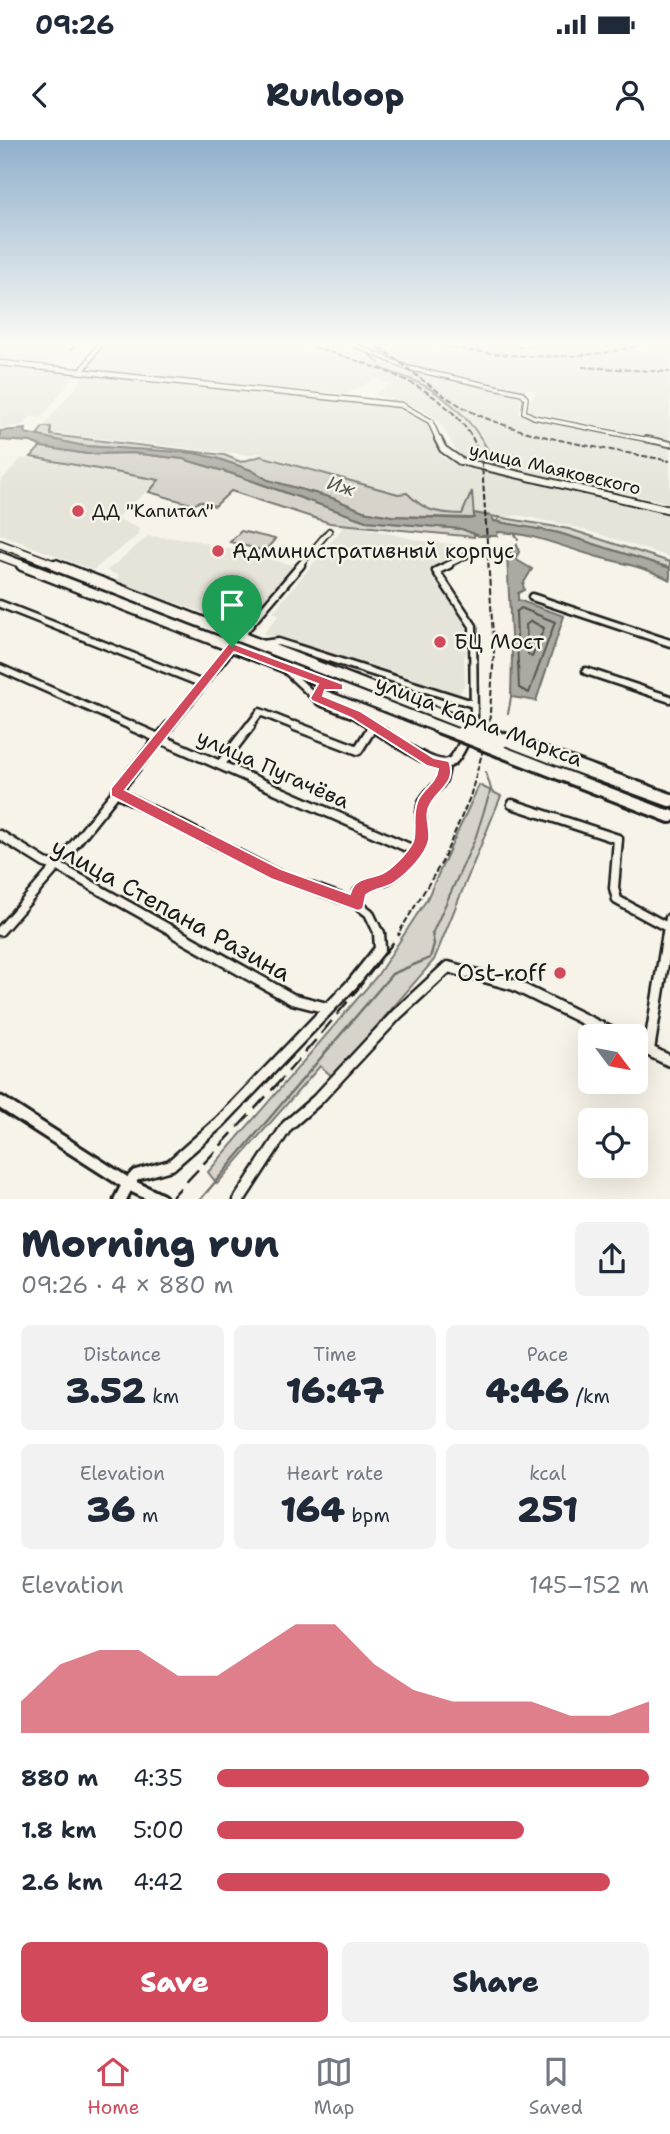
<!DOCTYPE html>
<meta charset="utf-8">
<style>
body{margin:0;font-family:"Shantell Sans",sans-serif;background:#f2f2f3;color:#1f2937;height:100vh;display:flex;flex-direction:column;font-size:26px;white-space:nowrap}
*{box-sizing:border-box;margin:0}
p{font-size:23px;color:#747a83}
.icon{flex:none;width:38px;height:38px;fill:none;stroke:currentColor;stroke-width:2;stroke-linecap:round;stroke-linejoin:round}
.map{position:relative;height:1059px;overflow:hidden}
.panel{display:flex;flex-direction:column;background:#fff;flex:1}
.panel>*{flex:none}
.needle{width:46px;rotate:122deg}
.controls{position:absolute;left:578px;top:884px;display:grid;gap:14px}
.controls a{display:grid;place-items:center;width:70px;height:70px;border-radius:10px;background:#fff;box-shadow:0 7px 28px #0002;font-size:35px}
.pin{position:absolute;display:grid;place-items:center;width:60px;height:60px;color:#fff;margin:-72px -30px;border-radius:50% 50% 50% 0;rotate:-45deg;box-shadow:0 0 7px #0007}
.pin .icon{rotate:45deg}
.round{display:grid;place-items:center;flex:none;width:74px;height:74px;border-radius:10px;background:#f2f2f3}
.head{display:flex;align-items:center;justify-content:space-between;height:119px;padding:0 21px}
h1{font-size:38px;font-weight:800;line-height:52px}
.metrics{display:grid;grid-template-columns:repeat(3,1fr);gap:10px;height:119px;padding:7px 21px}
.metrics div{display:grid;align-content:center;border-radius:10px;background:#f2f2f3;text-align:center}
.metrics b{font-size:35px;font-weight:800}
.metrics small{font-size:19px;font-weight:400}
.metrics p{font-size:19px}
.chart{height:196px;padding:14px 21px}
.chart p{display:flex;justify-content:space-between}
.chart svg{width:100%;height:126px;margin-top:7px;fill:#d1495b;opacity:.7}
.cta{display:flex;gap:14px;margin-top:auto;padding:14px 21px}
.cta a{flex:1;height:80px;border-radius:10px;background:#d1495b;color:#fff;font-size:28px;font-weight:800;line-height:80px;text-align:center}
.cta a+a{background:#f2f2f3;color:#1f2937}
ul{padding:0 21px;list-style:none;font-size:23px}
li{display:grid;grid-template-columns:112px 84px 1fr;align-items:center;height:52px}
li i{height:18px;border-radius:9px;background:#d1495b}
.status{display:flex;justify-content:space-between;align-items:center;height:49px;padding:0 35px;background:#fff;direction:ltr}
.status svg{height:19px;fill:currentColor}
header{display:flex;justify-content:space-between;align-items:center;height:91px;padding:0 21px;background:#fff;font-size:32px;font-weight:800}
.dock{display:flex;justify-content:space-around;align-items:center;height:98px;border-top:2px solid #e0e1e3;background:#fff;font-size:19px;color:#747a83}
.dock a{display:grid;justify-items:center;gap:4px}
.dock .current{color:#d1495b}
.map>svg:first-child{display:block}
.built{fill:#e6e3d9}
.green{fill:#d7d3cb;stroke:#7a7874;stroke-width:2}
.water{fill:#aca9a2;stroke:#72716c;stroke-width:2}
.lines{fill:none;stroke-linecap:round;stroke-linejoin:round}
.shore{stroke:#565452;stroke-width:2}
.stream-far1{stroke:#72716c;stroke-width:2}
.stream{stroke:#72716c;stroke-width:2.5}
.minor-far4-casing{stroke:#1c1c1c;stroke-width:6}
.minor-far3-casing{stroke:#1c1c1c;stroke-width:8}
.minor-far2-casing{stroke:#1c1c1c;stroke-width:11}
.minor-far1-casing{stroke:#1c1c1c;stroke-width:13}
.minor-casing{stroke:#1c1c1c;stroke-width:15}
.tertiary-far1-casing{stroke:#1c1c1c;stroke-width:7}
.tertiary-casing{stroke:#1c1c1c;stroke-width:17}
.secondary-far1-casing{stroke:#1c1c1c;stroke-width:7}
.secondary-casing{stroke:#1c1c1c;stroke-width:10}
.primary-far2-casing{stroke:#1c1c1c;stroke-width:10}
.primary-far1-casing{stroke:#1c1c1c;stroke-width:15}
.primary-casing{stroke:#1c1c1c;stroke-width:18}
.minor-far4{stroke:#f7f3e8;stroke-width:3.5}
.minor-far3{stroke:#f7f3e8;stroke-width:4.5}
.minor-far2{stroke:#f7f3e8;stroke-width:6}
.minor-far1{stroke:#f7f3e8;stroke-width:8}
.minor{stroke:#f7f3e8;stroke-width:10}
.tertiary-far1{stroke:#f7f3e8;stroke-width:4.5}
.tertiary{stroke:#f7f3e8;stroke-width:11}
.secondary-far1{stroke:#f7f3e8;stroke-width:4.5}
.secondary{stroke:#f7f3e8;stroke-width:6}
.primary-far2{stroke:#f7f3e8;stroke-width:7}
.primary-far1{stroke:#f7f3e8;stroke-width:10}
.primary{stroke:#f7f3e8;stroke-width:12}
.tram{stroke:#1c1c1c;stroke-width:2}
.rail-far1{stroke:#1c1c1c;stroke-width:2;stroke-dasharray:6 2.5;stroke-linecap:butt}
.rail{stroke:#1c1c1c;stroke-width:2.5;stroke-dasharray:17 8;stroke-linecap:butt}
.primary-bridge-far1-casing{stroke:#1c1c1c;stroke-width:15;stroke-linecap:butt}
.primary-bridge-casing{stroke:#1c1c1c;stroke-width:18;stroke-linecap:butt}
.primary-bridge-far1{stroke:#f7f3e8;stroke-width:10}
.primary-bridge{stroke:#f7f3e8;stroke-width:12}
.route{fill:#d1495b;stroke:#fff;stroke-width:2;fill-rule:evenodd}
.poi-dot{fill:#d1495b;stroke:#f7f3e8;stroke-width:2.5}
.labels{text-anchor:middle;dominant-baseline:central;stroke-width:5;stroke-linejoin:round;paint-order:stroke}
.far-street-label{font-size:18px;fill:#1c1c1c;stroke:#f7f3e8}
.far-poi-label{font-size:18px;fill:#1c1c1c;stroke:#f7f3e8;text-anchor:start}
.far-water-label{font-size:19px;font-style:italic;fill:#565452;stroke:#f7f3e8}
.poi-label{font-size:21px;fill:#1c1c1c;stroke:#f7f3e8;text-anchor:start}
.street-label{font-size:21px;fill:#1c1c1c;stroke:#f7f3e8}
.near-street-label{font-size:24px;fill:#1c1c1c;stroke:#f7f3e8}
.near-poi-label{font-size:24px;fill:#1c1c1c;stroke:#f7f3e8;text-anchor:end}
</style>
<div class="status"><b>09:26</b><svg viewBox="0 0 49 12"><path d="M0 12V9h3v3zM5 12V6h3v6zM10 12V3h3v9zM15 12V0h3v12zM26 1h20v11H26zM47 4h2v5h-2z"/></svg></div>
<header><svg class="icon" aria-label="back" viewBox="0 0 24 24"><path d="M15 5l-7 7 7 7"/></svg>Runloop<svg class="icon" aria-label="person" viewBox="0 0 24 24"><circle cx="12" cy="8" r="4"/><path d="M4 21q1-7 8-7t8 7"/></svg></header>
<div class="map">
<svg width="670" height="1060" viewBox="0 0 670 1060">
<rect width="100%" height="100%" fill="#f7f3e8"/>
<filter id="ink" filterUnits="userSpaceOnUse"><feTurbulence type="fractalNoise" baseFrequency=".0143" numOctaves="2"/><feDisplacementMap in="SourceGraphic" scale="14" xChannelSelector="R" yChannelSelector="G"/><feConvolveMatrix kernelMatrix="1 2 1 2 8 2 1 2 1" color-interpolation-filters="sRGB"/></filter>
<g filter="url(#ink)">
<path class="built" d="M0,202h92l-7,9 -44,12 -41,-4z
M104,202h239l22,9 -7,5 66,16 8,6 3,-3 86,19 -2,20 151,32v57l-210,-46 -18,-31 -9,-9 -16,-10 -42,-13 15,-10 -16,-5 -27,15 -261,-24z
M356,202h314v98l-138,-28 -4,-5 8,-17 -26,-2 -105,-23z
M0,225l76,8 -34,44h-11l-8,8 -23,3z
M85,235l314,32 26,14 11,18 5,18 15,7 214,51v42l-94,-30 -58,-12 -11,2 -33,-4 -3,-21 -9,22 -22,-1 -19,-6 -14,-14 -9,1 -58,-16 -82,-25 -9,2 -195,-22 -2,-6 -8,-1z
M21,319h9l130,21 -44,38 24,11 -3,3 2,2 -46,36 -93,-36v-52z
M346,384l76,17 45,5v14l-38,13 39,46 -6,29 6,3 -4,6 1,26 -7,14 -195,-63 16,-19 -6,-3z
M148,396l41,3 108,27 -31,35 -4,4 -4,-1 -16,17 2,2 -2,3 -23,-11 -3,2 -100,-36 3,-6 -12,-4z"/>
<path class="green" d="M43,287h8v8l173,20 17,7 20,-6 137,38 9,-1c19,19 29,20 55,21l10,-23 2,27 -83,-2 -28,-5 -31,-13 -64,-18 -17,-10 -57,-17 -110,-7 -37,-6 -10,-5z
M41,306l46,8 45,-1 51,6 50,15 133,47 96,8 12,5v3l-144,-14 -99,-32 -16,15 -15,-5 -6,4 -45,-13 10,-12 -128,-23z
M491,376l78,13 101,33v6l-111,-35 -66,-12z
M241,391l34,8 -10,12 -35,-9z
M479,645l22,11 -67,164 -101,117 -13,-11 -103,118 -9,-12 169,-196 50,-77z"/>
<path class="water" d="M26,289l-1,4 59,13 110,7 22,5 35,12 17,10 64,18 31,13 28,5 78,3 5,-1v-5l17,3 3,5 65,12 111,35v12c-22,-12 -48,-17 -72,-23 -33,-9 -65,-24 -100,-25l-1,4h-18l-17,-7 -96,-8 -133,-47 -50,-15 -51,-6 -45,1 -45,-7 -11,-5 -31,-2v-9z
M517,405l2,7 -4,7 17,10 -9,15 1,6 -6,3v7l46,16 -28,85 -25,-4 1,-42 -5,-100z"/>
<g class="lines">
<path class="shore" d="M521,468l34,14 -26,71 -10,-5 -3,-76z
M531,481l13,7 -12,29 -4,-3 -2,-29z"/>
<path class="stream-far1" d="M369,202l20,13 -3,1
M370,215l9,8
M381,228c12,6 24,8 36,14 36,17 63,47 78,83
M498,381l1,-4
M515,394l3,6
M508,574l3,-17
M432,794l43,-95 16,-50 -5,-17"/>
<path class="stream" d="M200,1060l192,-226 38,-16 4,-14 -2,-11"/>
<g class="minor-far4-casing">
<path id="minor-far4" d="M348,202l60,26 114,25 4,5 -2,14 10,5 120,24"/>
</g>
<g class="minor-far3-casing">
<path id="minor-far3" d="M646,299l24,5
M299,426l30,-35
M445,426l21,-10"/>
</g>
<g class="minor-far2-casing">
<path id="minor-far2" d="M449,425l-13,6 37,55 1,95
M532,457l138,46
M0,464l203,80
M241,495l60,-70
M262,504l16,-2 195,62
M0,528l135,60
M286,530l34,32 35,13 20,13
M586,531l84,28
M168,588l64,-81
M248,588l12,-16 40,16"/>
</g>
<g class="minor-far1-casing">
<path id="minor-far1" d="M131,586l285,125
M295,586l63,24 15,-24
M372,586c15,9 66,48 80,35 5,-4 9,-13 12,-19
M220,625l30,-39
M116,652l160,82 81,30
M512,664l106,35 -4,49 3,12 50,27
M0,695l45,28 12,3 121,68
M0,791l57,-65 112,-140
M379,794l-10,-21 -12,-9 1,-12c10,-9 17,-9 29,-13 11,-5 28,-25 33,-36 5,-13 -3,-28 4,-42 10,-18 18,-9 21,-36
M667,794l3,-16"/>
</g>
<g class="minor-casing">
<path id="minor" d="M175,793l117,66 35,9
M635,904l35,17
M649,910l19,-117
M128,1044l8,-9 35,-10 49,-43 133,-139 27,-34 -1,-16
M239,1060l48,-74 30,-26 80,-86 51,-47 66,18 104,51"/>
</g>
<g class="tertiary-far1-casing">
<path id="tertiary-far1" d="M82,231l19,-29"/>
</g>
<g class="tertiary-casing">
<path id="tertiary" d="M0,962l128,82 33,16
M120,1060l8,-16"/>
</g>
<g class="secondary-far1-casing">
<path id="secondary-far1" d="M0,223l401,42 29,16 9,20"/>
</g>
<g class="secondary-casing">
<path id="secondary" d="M438,299l5,10 17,12 210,49"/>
</g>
<g class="primary-far2-casing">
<path id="primary-far2" d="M0,404l59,22
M0,416l27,10"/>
</g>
<g class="primary-far1-casing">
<path id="primary-far1" d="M22,425l420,163
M55,425l409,159"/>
</g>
<g class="primary-casing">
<path id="primary" d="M438,586l21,8
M504,600l166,60
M500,610l170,66"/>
</g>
<use href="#minor-far4" class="minor-far4"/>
<use href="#minor-far3" class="minor-far3"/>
<use href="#minor-far2" class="minor-far2"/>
<use href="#minor-far1" class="minor-far1"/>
<use href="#minor" class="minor"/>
<use href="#tertiary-far1" class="tertiary-far1"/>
<use href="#tertiary" class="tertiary"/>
<use href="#secondary-far1" class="secondary-far1"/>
<use href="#secondary" class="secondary"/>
<use href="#primary-far2" class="primary-far2"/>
<use href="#primary-far1" class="primary-far1"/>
<use href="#primary" class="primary"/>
<path class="tram" d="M0,411l670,259"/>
<path class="rail-far1" d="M297,202c61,20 136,35 173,92 6,9 8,20 12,30l12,188 -5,76 -19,69 -28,65 -44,72
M373,202c36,26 73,61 115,77 56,22 123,30 182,42
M427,202c66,16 157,22 222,0
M518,207l38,-5
M69,211l12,-9
M582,227l88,5"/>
<path class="rail" d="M169,1060c82,-86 162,-171 231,-267"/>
<g class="primary-bridge-far1-casing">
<path id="primary-bridge-far1" d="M464,584l9,4"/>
</g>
<g class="primary-bridge-casing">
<path id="primary-bridge" d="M468,586l36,14
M459,594l41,16"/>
</g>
<use href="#primary-bridge-far1" class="primary-bridge-far1"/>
<use href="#primary-bridge" class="primary-bridge"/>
</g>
</g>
<linearGradient id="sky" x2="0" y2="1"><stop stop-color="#90b0cc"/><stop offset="0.58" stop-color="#fbfaf5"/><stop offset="1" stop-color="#fbfaf5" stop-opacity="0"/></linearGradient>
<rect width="670" height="351" fill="url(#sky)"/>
<path class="route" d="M232,503l111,41v6h-18l-2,6 37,15 74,47 15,3c8,21 -9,27 -18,42 -8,12 0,24 -2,37 -3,15 -22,34 -34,42 -9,7 -20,6 -29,13l-3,14 -5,2 -87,-32 -160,-83v-8l117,-144zM234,512l84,32 -8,14 2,3 39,17 76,48 11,3c-2,15 -14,18 -20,31 -6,14 -2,24 -4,38 -1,10 -20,28 -29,34 -13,8 -30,3 -35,22l-69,-25 -156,-79z"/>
<g class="poi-dot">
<circle cx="78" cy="371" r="7"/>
<circle cx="218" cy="411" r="7"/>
<circle cx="440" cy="502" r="7"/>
<circle cx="560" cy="833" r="7"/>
</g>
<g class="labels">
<g class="far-street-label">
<text transform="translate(555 329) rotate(13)">улица Маяковского</text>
</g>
<g class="far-poi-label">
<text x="92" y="371">ДД "Капитал"</text>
</g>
<g class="far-water-label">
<text transform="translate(341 346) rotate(17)">Иж</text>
</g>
<g class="poi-label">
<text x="232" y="411">Административный корпус</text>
<text x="454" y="502">БЦ Мост</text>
</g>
<g class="street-label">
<text transform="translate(479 581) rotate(21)">улица Карла Маркса</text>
<text transform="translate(273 629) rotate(24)">улица Пугачёва</text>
</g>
<g class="near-street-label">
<text transform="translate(171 770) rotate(29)">улица Степана Разина</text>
</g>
<g class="near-poi-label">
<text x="546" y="833">Ost-roff</text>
</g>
</g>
</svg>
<div class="controls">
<a><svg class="needle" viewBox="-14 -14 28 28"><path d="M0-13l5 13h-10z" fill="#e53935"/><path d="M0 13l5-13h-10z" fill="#747a83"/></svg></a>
<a><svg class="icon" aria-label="locate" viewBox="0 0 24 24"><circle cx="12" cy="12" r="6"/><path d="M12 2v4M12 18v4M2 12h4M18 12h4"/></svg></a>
</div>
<div class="pin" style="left:232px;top:507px;background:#1e9e55"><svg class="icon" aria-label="arrive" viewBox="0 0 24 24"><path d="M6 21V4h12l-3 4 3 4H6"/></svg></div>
</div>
<section class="panel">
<div class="head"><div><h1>Morning run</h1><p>09:26 · 4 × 880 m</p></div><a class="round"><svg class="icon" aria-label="share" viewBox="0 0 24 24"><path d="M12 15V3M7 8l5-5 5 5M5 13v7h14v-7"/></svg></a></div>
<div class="metrics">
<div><p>Distance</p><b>3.52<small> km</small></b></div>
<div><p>Time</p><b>16:47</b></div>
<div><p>Pace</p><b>4:46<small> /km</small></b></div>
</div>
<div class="metrics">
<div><p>Elevation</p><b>36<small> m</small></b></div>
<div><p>Heart rate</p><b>164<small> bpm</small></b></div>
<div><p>kcal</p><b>251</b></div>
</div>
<div class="chart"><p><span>Elevation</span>145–152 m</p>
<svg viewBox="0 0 160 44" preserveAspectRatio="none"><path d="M0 44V33L10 20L20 15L30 15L40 24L50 24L60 15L70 6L80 6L90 20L100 29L110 33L120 33L130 33L140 38L150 38L160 33V44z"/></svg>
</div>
<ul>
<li><b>880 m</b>4:35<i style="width:100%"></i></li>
<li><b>1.8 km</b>5:00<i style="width:71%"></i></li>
<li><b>2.6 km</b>4:42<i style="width:91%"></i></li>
</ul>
<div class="cta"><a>Save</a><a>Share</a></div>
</section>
<nav class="dock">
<a class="current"><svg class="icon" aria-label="home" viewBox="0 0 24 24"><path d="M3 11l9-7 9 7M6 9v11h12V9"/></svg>Home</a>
<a><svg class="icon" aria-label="map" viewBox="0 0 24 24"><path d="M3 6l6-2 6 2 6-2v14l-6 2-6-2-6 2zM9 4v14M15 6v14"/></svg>Map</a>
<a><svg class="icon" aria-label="saved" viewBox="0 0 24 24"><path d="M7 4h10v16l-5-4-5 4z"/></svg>Saved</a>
</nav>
